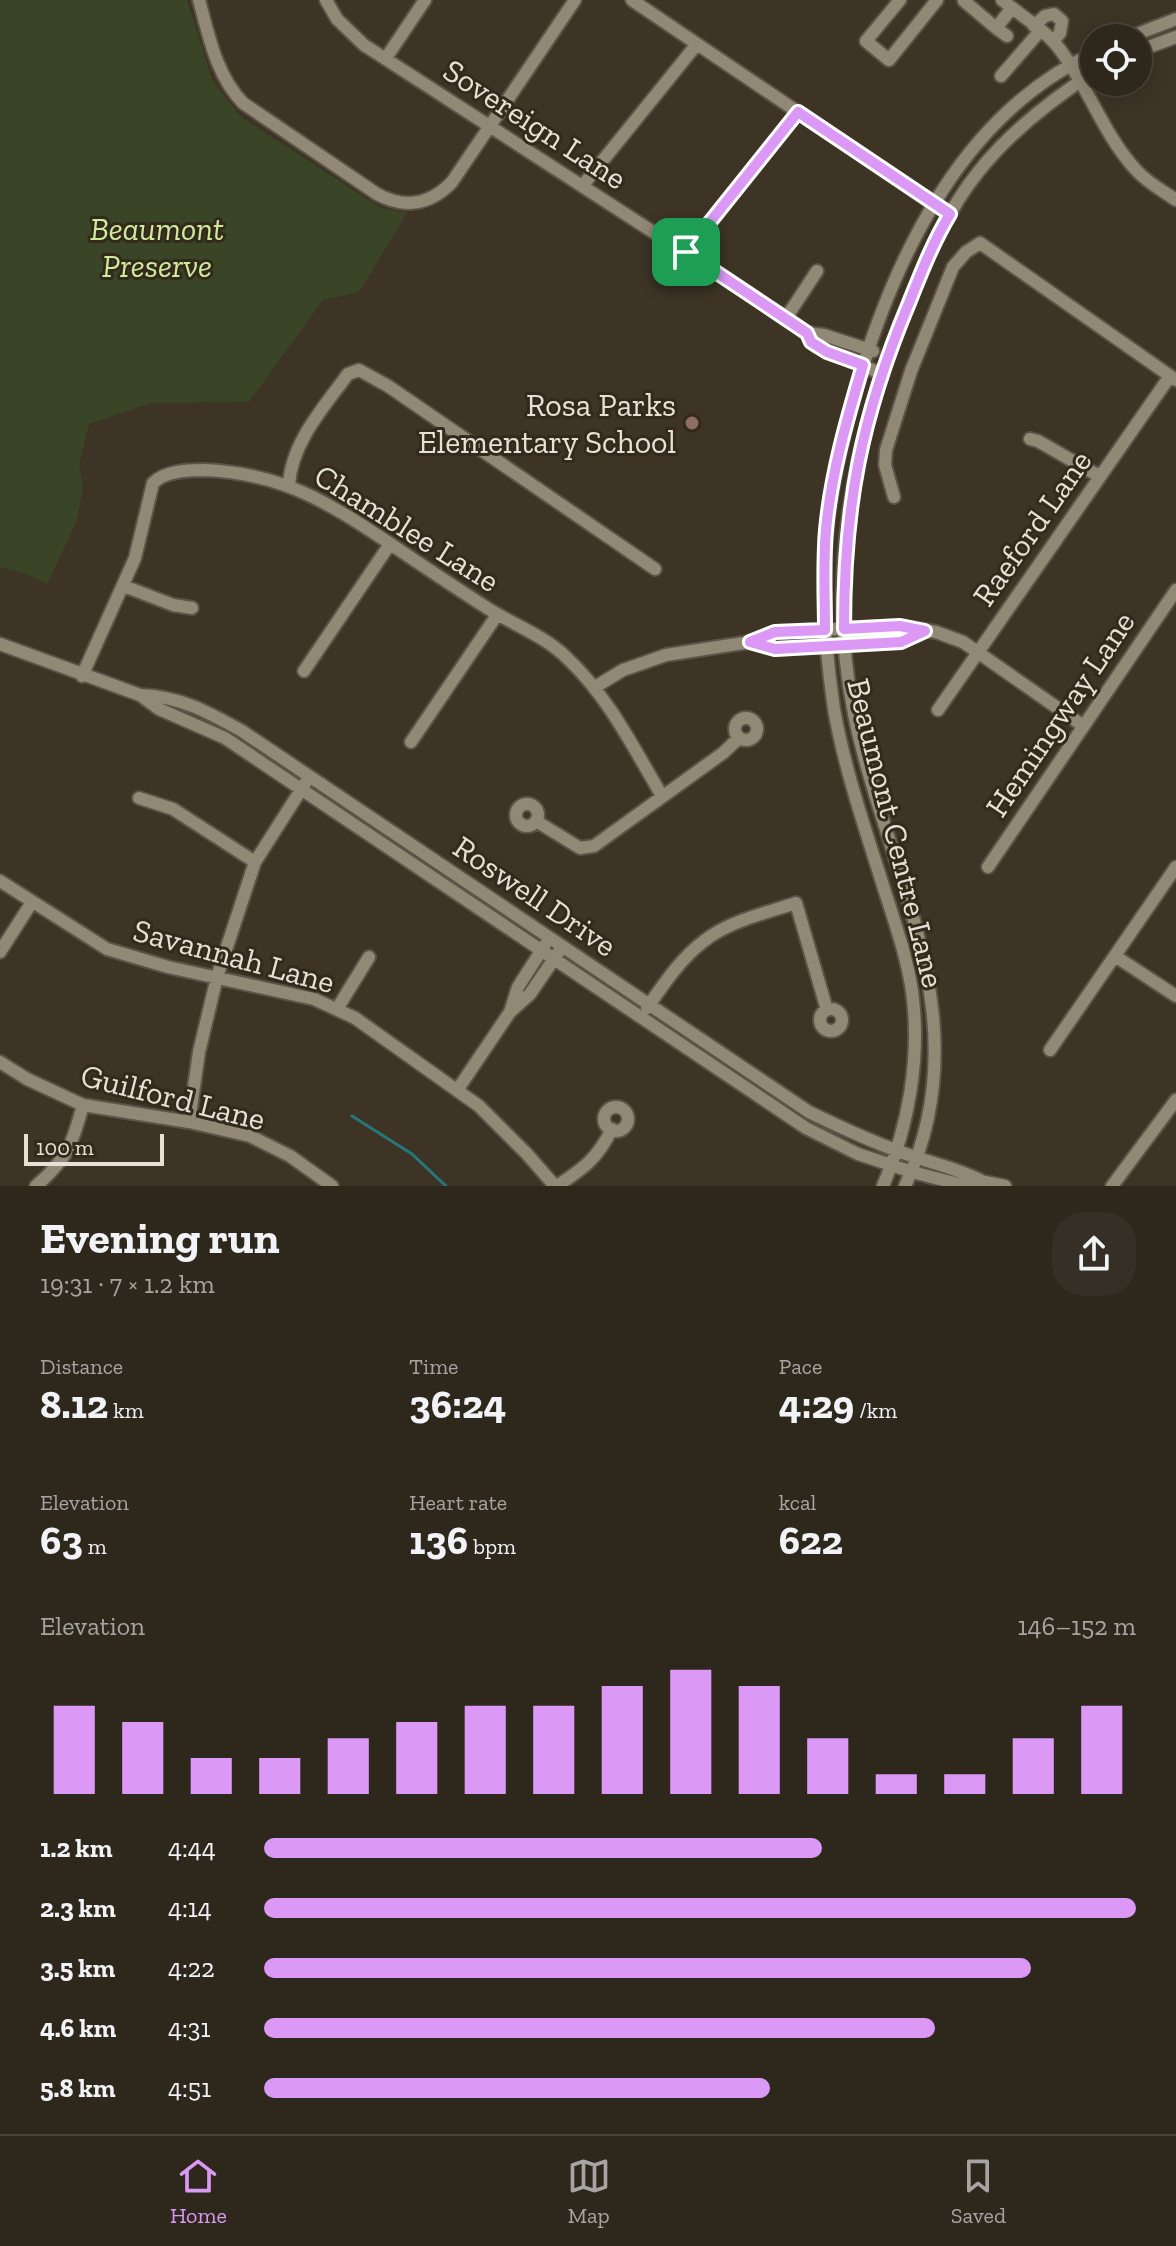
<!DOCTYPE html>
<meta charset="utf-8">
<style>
body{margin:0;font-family:"Zilla Slab",serif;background:#362f25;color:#f1f3f6;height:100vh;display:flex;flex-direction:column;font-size:30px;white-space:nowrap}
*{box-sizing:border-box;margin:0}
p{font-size:26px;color:#a7a5a3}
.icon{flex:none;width:44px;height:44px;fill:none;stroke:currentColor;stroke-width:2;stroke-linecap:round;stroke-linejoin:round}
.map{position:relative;height:1186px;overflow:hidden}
.drawer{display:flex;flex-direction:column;background:#2e271c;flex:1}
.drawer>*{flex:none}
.buttons{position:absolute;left:1080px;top:24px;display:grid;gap:16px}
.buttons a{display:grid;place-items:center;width:72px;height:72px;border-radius:50%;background:#2e271c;box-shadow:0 4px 20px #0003,0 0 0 2px #49443b;font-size:40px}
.scale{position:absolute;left:24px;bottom:20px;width:140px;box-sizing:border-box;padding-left:8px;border:4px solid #e6e1d7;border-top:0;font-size:22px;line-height:28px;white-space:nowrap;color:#e6e1d7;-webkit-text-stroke:6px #332a1b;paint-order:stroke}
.pin{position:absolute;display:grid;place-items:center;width:68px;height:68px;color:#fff;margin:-34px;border-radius:16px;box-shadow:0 4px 12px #0006}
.round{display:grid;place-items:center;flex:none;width:84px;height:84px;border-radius:32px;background:#362f25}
.overview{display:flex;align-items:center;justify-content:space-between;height:136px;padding:0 40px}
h1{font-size:44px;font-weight:700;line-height:60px}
.figures{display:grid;grid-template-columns:repeat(3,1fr);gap:12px;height:136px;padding:8px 40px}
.figures div{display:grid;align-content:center}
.figures b{font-size:40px;font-weight:700}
.figures small{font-size:22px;font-weight:400}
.figures p{font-size:22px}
.chart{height:224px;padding:16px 40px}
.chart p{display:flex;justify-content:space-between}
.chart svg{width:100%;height:144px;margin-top:8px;stroke:#db99f5;stroke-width:6}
ul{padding:0 40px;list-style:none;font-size:26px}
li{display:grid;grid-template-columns:128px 96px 1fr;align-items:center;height:60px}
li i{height:20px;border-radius:10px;background:#db99f5}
.tab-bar{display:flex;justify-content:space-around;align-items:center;height:112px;border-top:2px solid #49443b;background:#2e271c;font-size:22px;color:#a7a5a3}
.tab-bar a{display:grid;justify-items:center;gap:4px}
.tab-bar .current{color:#db99f5}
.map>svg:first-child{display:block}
.green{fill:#3a4527}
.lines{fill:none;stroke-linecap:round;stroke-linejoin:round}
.stream{stroke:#25777c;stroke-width:3}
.minor-casing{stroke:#5a5346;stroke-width:16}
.minor{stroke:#928876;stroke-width:12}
.route-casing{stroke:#fff;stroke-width:16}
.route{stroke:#db99f5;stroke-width:10}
.education-dot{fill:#8d6e63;stroke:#332a1b;stroke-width:3}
.labels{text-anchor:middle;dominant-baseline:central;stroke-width:6;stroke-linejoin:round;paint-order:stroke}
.street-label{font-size:32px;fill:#e6e1d7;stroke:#332a1b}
.park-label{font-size:32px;font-style:italic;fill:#ceeb9d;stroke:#332a1b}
.poi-label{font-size:32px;fill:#e6e1d7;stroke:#332a1b;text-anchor:end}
</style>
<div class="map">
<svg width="1176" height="1186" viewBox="0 0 1176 1186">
<rect width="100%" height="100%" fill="#3d3425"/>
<path class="green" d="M0,0h187l25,80 29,37 140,91 26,5 -48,79 -36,8 -74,102 -98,1 -62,21 -10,40 4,24 -7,35 -29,61 -21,-10 -26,-7z"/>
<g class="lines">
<path class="stream" d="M352,1116l60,38 34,32"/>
<g class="minor-casing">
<path id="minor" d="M199,0c10,36 17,75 44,103l134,91c27,15 53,11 75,-12l123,-182
M326,0l11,19 27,26 422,273 21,15 9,13 64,27
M632,0l308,208
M900,0l-34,41 23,19 48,-60
M1002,0c18,15 42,29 56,47 30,38 45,88 79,124 11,12 26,20 39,29
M964,1l32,27
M1034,26l11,-10 9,-2 8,7 -2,12 -7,8
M1007,36l-11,-8 16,-20
M1127,38l49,-19
M1138,51l38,-14
M386,58l39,-58
M1001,76l39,-45
M583,185l114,-141
M686,252l112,-140
M786,318l31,-47
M807,333l17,2 49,16
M1030,439l8,2 61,35
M289,485c2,-42 35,-78 59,-111l11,-4 29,16 267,183
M894,497l-9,-32 1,-15 25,-79 42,-104 13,-15 14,-9 196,137
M124,586l49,19 19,3
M750,642l25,7 126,-7 24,-11
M0,644l140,51 19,14 66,29 581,390 52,26 54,18 47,12 26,-2 20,4
M304,671l86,-127
M82,676l53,-118 18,-75c12,-12 34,-13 51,-13 79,3 125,33 188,75 31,21 61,41 92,61 27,18 58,28 82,51 42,39 67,90 96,139
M595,687l28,-17 43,-15 84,-13 25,-10 125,-6 36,6 27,10 119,83
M140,695c39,1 68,17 102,36l567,381c35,17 71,34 109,46 22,7 43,12 64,23
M938,710l232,-334
M735 729a11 11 0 1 1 22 0a11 11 0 1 1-22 0Z
M411,742l86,-127
M139,798l34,11 82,53
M516 815a11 11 0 1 1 22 0a11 11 0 1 1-22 0Z
M536,821l44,27 14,-2 129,-93 16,-15
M988,867l188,-277
M0,881l107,68 61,18 146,32 41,19 124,88 48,48 28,32
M0,952l32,-50
M1115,956l61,40
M647,1008c16,-23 34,-50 57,-67 25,-20 62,-28 92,-38l31,107
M337,1009l32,-52
M820 1020a11 11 0 1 1 22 0a11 11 0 1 1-22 0Z
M510,1012l8,-25 27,-42
M1050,1050l126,-183
M0,1062l27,17 56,26 106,17 61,14 40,20 42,30
M458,1089l52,-77 20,-18 28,-41
M604 1119a12 12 0 1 1 24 0a12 12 0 1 1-24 0Z
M189,1122l10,-70 18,-75 38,-115 51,-80
M36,1186c32,-28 36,-41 47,-81
M557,1186c27,-18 40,-27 55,-57
M883,1186c26,-60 38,-130 29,-195 -5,-33 -16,-65 -26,-96 -19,-61 -41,-123 -52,-186 -9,-59 -13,-121 -7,-181 5,-49 17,-98 31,-146 39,-130 106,-269 236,-329
M905,1186c78,-166 -18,-311 -51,-472 -29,-143 1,-282 56,-415 19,-45 38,-90 69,-128 32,-40 72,-71 115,-99
M1112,1186l64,-86"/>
</g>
<use href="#minor" class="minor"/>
</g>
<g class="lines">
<g class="route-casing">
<path id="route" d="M798,112l152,102c-17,28 -29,59 -41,89 -48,114 -65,203 -65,326l56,-3 25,5 -24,11 -126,7 -25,-7 25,-10 50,-2c0,-33 -2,-67 1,-100 5,-56 21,-111 37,-165l-36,-13 -16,-10 -4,-9 -121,-81z"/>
</g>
<use href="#route" class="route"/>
</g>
<circle class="education-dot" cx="692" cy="423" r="8"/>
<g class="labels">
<g class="street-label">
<text transform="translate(535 124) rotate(33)">Sovereign Lane</text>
<text transform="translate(407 528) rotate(32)">Chamblee Lane</text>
<text transform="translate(1032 528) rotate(-55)">Raeford Lane</text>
<text transform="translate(1060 714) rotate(-56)">Hemingway Lane</text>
<text transform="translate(896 833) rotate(76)">Beaumont Centre Lane</text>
<text transform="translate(535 896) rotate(34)">Roswell Drive</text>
<text transform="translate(234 956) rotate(15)">Savannah Lane</text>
<text transform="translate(173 1097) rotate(14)">Guilford Lane</text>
</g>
<g class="park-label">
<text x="157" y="229">Beaumont<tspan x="157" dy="37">Preserve</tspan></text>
</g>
<g class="poi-label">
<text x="676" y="405">Rosa Parks<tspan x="676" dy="37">Elementary School</tspan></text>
</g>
</g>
</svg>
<div class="buttons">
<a><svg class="icon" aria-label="locate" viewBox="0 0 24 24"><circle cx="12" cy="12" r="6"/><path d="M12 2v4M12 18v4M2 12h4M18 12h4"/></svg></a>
</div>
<div class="scale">100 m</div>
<div class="pin" style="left:686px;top:252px;background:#1e9e55"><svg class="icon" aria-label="arrive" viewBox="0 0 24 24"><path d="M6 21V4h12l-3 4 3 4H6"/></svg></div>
</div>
<section class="drawer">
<div class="overview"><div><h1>Evening run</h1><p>19:31 · 7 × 1.2 km</p></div><a class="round"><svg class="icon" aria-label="share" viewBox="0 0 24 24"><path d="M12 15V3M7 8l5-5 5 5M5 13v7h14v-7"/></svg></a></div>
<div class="figures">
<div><p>Distance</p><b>8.12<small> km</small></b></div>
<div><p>Time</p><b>36:24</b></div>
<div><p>Pace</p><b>4:29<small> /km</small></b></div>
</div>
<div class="figures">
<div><p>Elevation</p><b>63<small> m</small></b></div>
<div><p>Heart rate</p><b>136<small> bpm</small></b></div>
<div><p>kcal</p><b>622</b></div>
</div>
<div class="chart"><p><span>Elevation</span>146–152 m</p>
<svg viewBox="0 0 160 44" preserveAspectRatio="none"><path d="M5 44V17M15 44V22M25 44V33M35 44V33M45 44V27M55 44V22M65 44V17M75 44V17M85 44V11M95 44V6M105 44V11M115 44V27M125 44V38M135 44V38M145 44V27M155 44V17"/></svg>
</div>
<ul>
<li><b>1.2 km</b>4:44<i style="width:64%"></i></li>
<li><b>2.3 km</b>4:14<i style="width:100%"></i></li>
<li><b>3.5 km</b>4:22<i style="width:88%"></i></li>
<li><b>4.6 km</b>4:31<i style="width:77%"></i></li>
<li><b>5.8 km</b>4:51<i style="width:58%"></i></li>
</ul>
</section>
<nav class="tab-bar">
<a class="current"><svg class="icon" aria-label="home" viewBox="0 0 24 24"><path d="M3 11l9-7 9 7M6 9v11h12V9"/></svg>Home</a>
<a><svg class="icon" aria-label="map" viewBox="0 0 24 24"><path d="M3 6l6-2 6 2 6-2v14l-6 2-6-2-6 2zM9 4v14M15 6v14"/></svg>Map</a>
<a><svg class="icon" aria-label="saved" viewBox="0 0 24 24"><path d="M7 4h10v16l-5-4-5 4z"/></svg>Saved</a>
</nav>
